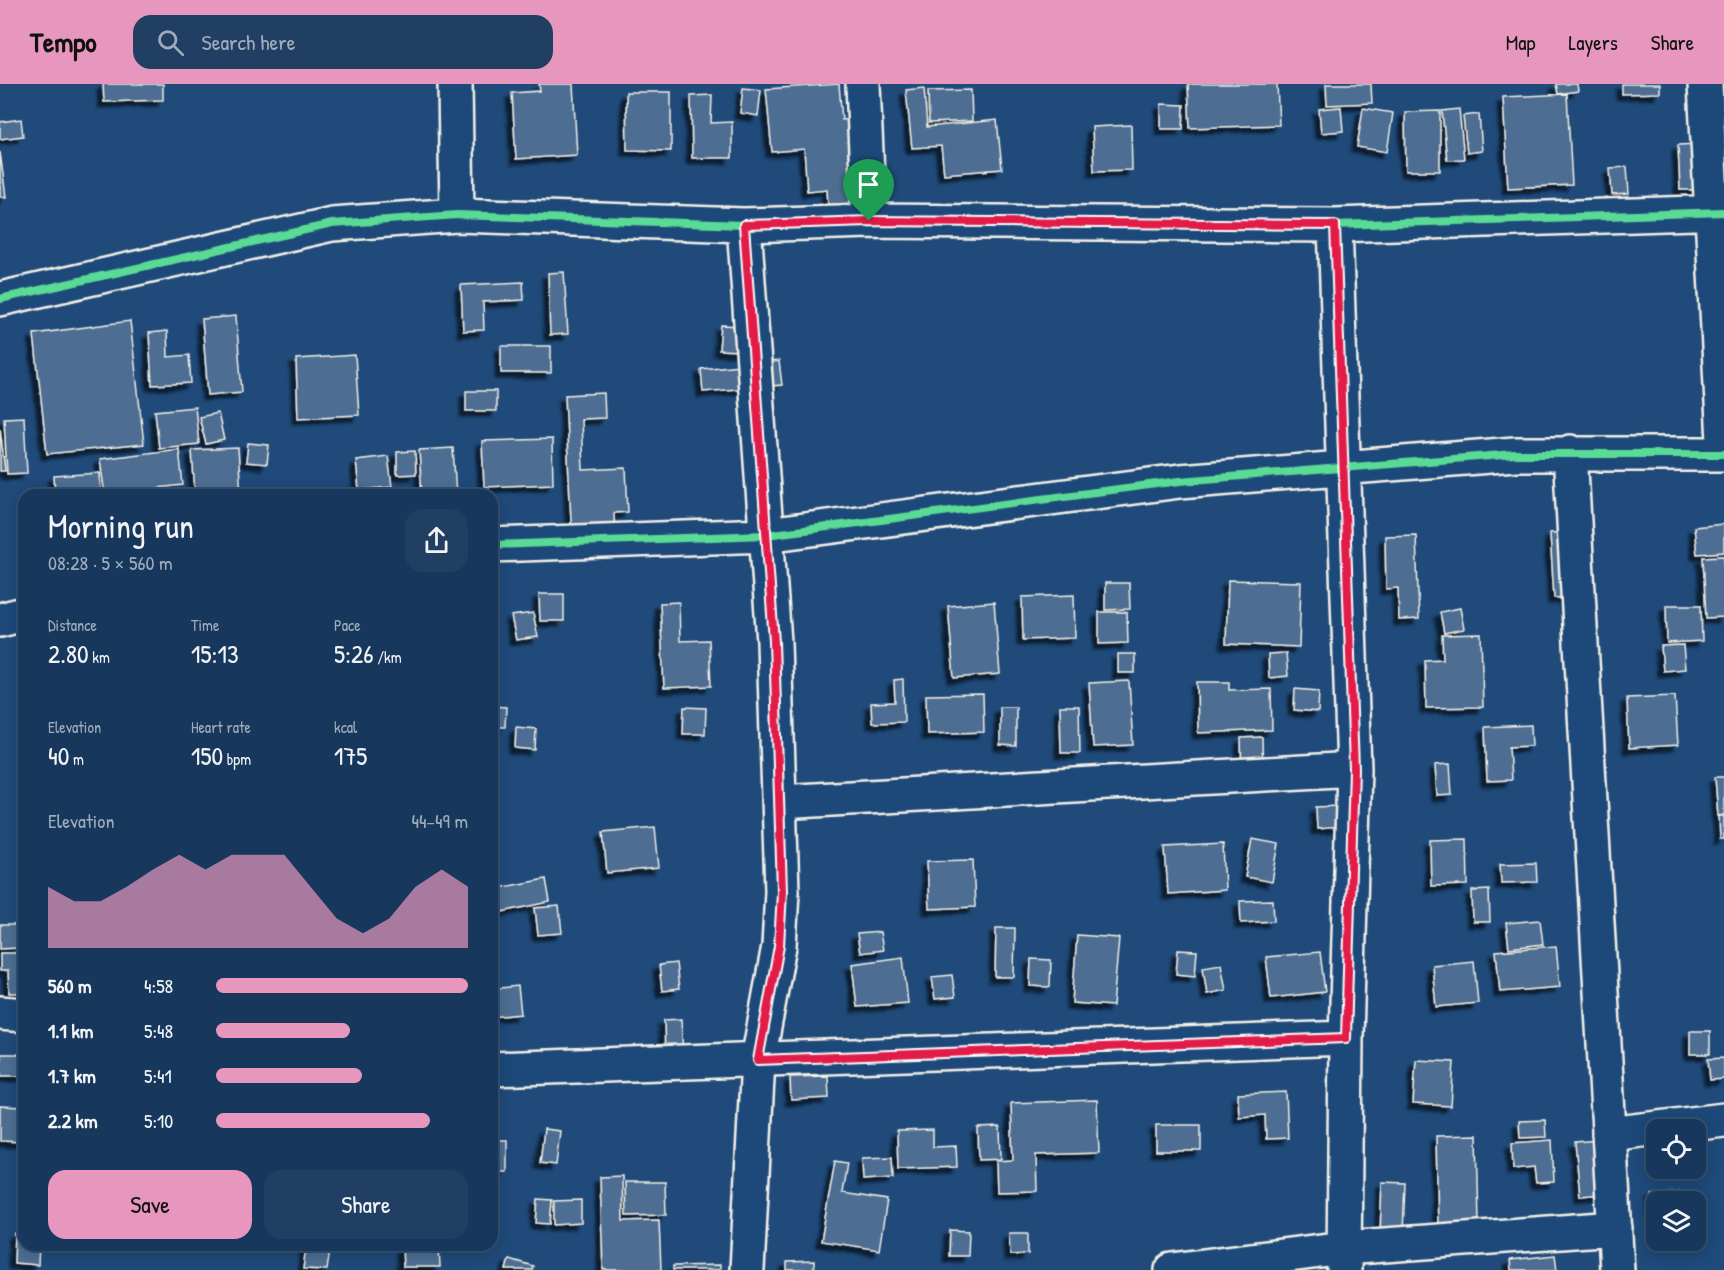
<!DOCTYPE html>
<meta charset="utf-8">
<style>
body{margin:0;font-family:"Patrick Hand",sans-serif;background:#203f62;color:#f1f3f6;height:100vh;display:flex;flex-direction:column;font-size:22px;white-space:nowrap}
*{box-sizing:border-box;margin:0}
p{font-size:20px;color:#9eacbb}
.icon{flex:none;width:33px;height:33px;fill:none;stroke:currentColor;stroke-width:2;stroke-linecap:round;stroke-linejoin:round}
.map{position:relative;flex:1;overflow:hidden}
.sheet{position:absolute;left:18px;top:405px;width:480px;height:762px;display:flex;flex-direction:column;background:#17385c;border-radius:18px;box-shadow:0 3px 15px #0003,0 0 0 2px #365272}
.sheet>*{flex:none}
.tools{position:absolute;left:1646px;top:1035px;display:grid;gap:12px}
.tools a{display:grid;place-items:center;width:60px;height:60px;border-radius:12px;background:#17385c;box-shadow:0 3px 15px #0003,0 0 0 2px #365272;font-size:30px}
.pin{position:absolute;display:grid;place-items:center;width:51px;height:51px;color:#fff;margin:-62px -26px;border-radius:50% 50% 50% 0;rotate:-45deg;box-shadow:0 0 6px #0007}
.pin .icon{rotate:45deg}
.round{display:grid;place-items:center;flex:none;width:63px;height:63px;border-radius:18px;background:#203f62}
.summary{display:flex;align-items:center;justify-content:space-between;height:102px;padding:0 30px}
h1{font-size:33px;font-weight:600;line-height:45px}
.stats{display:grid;grid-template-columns:repeat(3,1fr);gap:9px;height:102px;padding:6px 30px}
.stats div{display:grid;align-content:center}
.stats b{font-size:26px;font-weight:600}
.stats small{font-size:16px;font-weight:400}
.stats p{font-size:16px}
.chart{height:168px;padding:12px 30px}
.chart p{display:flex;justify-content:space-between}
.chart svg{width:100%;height:108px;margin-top:6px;fill:#e797bd;opacity:.7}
.button{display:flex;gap:12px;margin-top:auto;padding:12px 30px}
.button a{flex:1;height:69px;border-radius:18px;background:#e797bd;color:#111;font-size:24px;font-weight:600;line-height:69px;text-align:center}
.button a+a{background:#203f62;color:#f1f3f6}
ul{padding:0 30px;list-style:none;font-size:20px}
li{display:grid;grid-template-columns:96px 72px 1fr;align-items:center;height:45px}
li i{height:15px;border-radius:8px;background:#e797bd}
header{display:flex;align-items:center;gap:36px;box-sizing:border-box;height:84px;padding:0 30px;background:#e797bd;color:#111}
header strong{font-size:28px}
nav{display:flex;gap:33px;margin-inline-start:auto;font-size:21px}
.search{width:420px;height:54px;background:#203f62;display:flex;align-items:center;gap:15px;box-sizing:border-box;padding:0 21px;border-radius:18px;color:#9eacbb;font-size:22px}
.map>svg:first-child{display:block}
.building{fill:#4d6e92;stroke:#f4f1e8;stroke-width:1.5;filter:url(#shadow)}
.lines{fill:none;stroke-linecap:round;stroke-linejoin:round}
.minor-casing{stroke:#f4f1e8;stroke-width:38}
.minor{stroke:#1f4a7a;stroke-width:33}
.cycleway-casing{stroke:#1f4a7a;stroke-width:11}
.cycleway{stroke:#5adb95;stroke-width:8}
.route-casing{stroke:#fff;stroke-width:12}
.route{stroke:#e11d48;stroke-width:8}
</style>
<header>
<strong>Tempo</strong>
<div class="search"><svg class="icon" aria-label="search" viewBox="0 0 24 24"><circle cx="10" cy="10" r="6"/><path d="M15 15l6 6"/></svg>Search here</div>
<nav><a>Map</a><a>Layers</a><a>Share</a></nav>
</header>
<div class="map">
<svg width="1724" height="1186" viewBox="0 0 1724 1186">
<defs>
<filter id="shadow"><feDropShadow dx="-5.5" dy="5.5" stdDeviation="1.5" flood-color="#0009"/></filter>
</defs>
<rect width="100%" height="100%" fill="#1f4a7a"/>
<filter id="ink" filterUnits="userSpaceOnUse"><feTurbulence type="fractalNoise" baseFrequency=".0167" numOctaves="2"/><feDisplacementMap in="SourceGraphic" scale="12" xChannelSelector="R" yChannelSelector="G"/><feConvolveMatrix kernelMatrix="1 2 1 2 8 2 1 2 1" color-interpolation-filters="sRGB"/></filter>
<g filter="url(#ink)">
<path class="building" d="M103,0h60v16l-59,2z
M539,0h34l4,71 -61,4 -4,-66 28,-2z
M839,0l3,36 16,-1 6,83 -36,3 -1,-16 -20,2 -3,-42 -32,3 -6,-63z
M1188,0h89l2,41 -89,3z
M1326,0h45l1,19 -45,2z
M1556,0h21l1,7 -20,3z
M1622,0h38v9l-38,1z
M743,4l18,2 -3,26 -18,-3z
M924,4l3,39 70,-7 5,49 -58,5 -3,-28 -29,2 -6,-58z
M971,6l1,31 -43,2 -1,-32z
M626,8h45v59l-44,-1z
M1567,10l5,91 -64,3 -5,-91z
M712,11l-1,28 21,-1v36h-40l-1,-62z
M1161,20l23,1 -1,24h-22z
M1341,23l2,24 -22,2 -2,-24z
M1363,24l30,5 -6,39 -30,-5z
M1459,25l5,50 -17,1 -5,-49z
M1440,27v60h-34l-1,-59z
M1479,30l3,37 -15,2 -4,-37z
M21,35l2,17 -23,3v-17z
M1131,41l1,45 -38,1 -2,-44z
M1698,60l1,46h-19l-2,-45z
M0,68l6,45h-6z
M1627,83l2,27 -17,1 -2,-27z
M564,188l4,62 -18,1 -2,-62z
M523,198l1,18 -41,2 1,28 -21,1 -2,-46z
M236,232l6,76 -34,3 -6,-76z
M130,237l14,123 -97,10 -13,-120z
M721,241l21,1 -2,25 -21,-1z
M167,247l1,26 21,-2 2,28 -39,2 -3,-52z
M501,262h50v27h-50z
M355,271l4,60 -61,3 -2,-59z
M779,277l3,24 -79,7 -2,-23z
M466,307h30v20h-30z
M604,309l1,25 -24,1 2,51 43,-2 2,44 -14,1 1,26 -43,2 -7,-146z
M195,323l4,37 -40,4 -4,-37z
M218,329l6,27 -18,4 -7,-27z
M24,333l3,56 -20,1 -3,-56z
M0,344l5,43h-5z
M552,355l1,45 -69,3 -2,-46z
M248,359l21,2 -2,19 -21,-2z
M238,364l3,47h-46l-3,-45z
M453,364l3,47h-34l-3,-45z
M179,365l4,36 -25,3v7h-53l-5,-36z
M415,367l1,23 -19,1v-23z
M388,372l4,31 -33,3 -3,-30z
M100,389l1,22h-46l-1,-19z
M1724,440v28l-27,2 -3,-27z
M1571,448l3,65 -20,1 -4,-65z
M1416,451l3,84 -20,1 -1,-32 -12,1 -1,-53z
M1724,472v61l-18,1 -3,-61z
M1228,496l73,2 -2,65 -73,-3z
M1105,499h24l1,26 -25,1z
M539,510h25v27h-24z
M1074,511l1,43 -52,2 -1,-43z
M679,518l1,39 29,-1 2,46 -47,2 -4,-85z
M994,518l6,72 -46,4 -6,-72z
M1666,521h35l1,36 -35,2z
M1460,524l4,21 -20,4 -4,-21z
M1099,528h28l1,31 -29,1z
M533,529l5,24 -22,3 -5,-24z
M1481,550l2,73 -57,1 -1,-48 18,-1 -1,-24z
M1683,561l2,24 -22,2 -2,-25z
M1286,569l2,23 -19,2 -1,-24z
M1118,570h17v19h-17z
M903,595l1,43 -32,1 -1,-20 24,-1 -1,-22z
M1129,597l4,64 -40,2 -4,-64z
M1197,598h32v8l42,-1 1,41 -74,3z
M1295,605l24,2 -1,21 -24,-2z
M983,610l1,38 -57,2 -1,-39z
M1675,612l3,49 -49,3 -2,-50z
M492,622l14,1 -1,20h-13z
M1060,622h19l1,47h-19z
M684,623l22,1 -1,26h-22z
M1000,623h16v39l-16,-1z
M1531,641l1,21 -23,1 2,33 -24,1 -2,-54z
M516,643l20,2 -1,21 -20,-2z
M1262,653l1,39h-21l-1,-38z
M1450,680l2,31 -15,1 -2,-31z
M1715,693h9v38l-6,1z
M1339,722l1,21 -23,2 -1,-22z
M1719,732h5v23h-4z
M655,743l4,41 -52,5 -4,-41z
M1252,755l27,5 -7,38 -27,-5z
M1467,755l1,46 -37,1 -1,-46z
M1223,760l2,46 -57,4 -3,-47z
M973,776l2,47 -46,2 -2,-48z
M1536,779l1,19 -36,1 -1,-19z
M546,795l4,23 -53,11 -4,-24z
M1489,806l1,32h-17l-1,-31z
M1273,816l1,21 -33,2 -1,-22z
M559,822l3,27 -24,2 -3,-27z
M1540,836l3,24 -34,4 -3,-25z
M0,841h17v23l-17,1z
M996,844h19l-1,49h-19z
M880,848l3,18 -23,3 -3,-19z
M1077,851l42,3 -6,68 -41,-3z
M1556,862l4,41 -60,5 -4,-41z
M1178,866l19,1 -2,25 -19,-2z
M1320,868l5,40 -54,6 -5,-41z
M0,869h24v40h-15l-1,-22h-8z
M903,873l5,46 -51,4 -5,-43z
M1031,875l20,1 -1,27 -20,-1z
M1474,877l4,42 -42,4 -4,-42z
M676,879l3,26 -17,2 -3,-26z
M1221,880l5,26 -19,4 -4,-27z
M952,891l3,22 -20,2 -3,-22z
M518,902l3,28 -29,3v-28z
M681,935l2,34 -18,1 -1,-34z
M1690,947h20v23h-20z
M1,970h23v22h-23z
M1724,974v21l-14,1 -2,-21z
M1416,976l38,2 -3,44 -38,-2z
M828,992l1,22 -38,2 -1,-23z
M1286,1008l2,46 -22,1 -1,-24 -26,2 -1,-23z
M1097,1016l2,53 -63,2 1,36 -40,1 -1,-31 17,-1 -2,-57z
M0,1022l24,1v35l-24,-1z
M1545,1036l1,17 -26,1 -1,-17z
M1156,1041h45v26h-45z
M1000,1043l1,32 -22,1 -1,-32z
M544,1045l16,2 -4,34 -16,-2z
M933,1046v17l23,-1 1,21 -59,2 -1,-38z
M1477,1051l2,90 -41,1 -2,-90z
M492,1056h15v32h-15z
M1552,1056l2,42 -18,1 -2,-16 -21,2 -1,-26z
M1599,1056l5,54 -24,2 -5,-54z
M892,1073l1,21 -30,2 -1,-22z
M835,1077l12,2 -5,30 45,7 -8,50 -58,-9z
M622,1092l1,45 36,-1 2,50h-58l-3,-93z
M625,1098h40l1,33 -40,1z
M1382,1098l23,1 -2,51h-23z
M1682,1108l1,10h-27l-2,12 -2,-19z
M538,1115l14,1 -2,24 -14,-1z
M581,1116v23l-27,2v-24z
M950,1146l19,1 -1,25h-19z
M15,1149l9,1v11h15l-1,20 -24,-2z
M1009,1149h19v21l-18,1z
M402,1161h37l1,22h-37z
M306,1163l24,3 -3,20 -24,-1z
M1555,1171l2,15h-46l-1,-10z
M509,1175l24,7 -1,4h-26z
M814,1177v9h-27v-8z
M720,1181v5h-47v-4z"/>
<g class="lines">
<g class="minor-casing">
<path id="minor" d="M455,0l2,131
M863,0l6,137
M1705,0l19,357
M744,141l30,417 8,249 -3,55 -21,114 -11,210
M1335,141l19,544 -8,269 -2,232
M0,215l332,-75 125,-9 287,10 125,-4 466,4 389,-13
M1570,368l47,818
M492,461l274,-10 414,-54 335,-27h209
M0,536l24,-6
M780,718l574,-33
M0,929l24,2
M492,985l854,-31
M1609,1050l115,-14
M1172,1186l172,-22 271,-20"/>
</g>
<use href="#minor" class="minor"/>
<g class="cycleway-casing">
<path id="cycleway" d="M0,215l332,-75 125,-9 287,10 125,-4 466,4 389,-13
M492,461l274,-10 414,-54 335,-27h209"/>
</g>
<use href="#cycleway" class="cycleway"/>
</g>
</g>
<g class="lines" filter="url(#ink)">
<g class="route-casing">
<path id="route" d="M869,137l466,4 19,544 -8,269 -588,22 21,-114 3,-55 -8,-249 -30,-417z"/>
</g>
<use href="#route" class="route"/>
</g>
</svg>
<div class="tools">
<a><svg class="icon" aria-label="locate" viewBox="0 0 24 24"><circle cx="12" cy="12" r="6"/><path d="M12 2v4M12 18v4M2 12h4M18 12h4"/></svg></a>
<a><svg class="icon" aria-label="layers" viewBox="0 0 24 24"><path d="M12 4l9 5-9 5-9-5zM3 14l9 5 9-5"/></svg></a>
</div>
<div class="pin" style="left:869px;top:137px;background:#1e9e55"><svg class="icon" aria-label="arrive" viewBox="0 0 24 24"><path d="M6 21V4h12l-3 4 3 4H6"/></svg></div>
<section class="sheet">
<div class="summary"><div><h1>Morning run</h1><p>08:28 · 5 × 560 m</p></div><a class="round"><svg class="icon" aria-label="share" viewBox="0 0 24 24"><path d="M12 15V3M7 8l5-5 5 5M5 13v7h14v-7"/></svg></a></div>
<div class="stats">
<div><p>Distance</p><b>2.80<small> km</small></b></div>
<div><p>Time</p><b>15:13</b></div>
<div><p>Pace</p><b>5:26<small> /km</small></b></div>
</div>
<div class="stats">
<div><p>Elevation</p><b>40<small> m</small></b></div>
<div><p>Heart rate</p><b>150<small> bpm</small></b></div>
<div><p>kcal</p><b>175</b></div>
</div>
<div class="chart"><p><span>Elevation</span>44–49 m</p>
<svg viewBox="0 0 160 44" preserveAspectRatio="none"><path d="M0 44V19L10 25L20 25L30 19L40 12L50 6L60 12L70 6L80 6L90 6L100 19L110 32L120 38L130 32L140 19L150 12L160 19V44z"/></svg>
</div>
<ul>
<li><b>560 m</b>4:58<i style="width:100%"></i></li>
<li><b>1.1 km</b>5:48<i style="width:53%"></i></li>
<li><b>1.7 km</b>5:41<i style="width:58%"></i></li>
<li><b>2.2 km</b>5:10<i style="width:85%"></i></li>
</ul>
<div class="button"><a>Save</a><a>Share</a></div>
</section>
</div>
